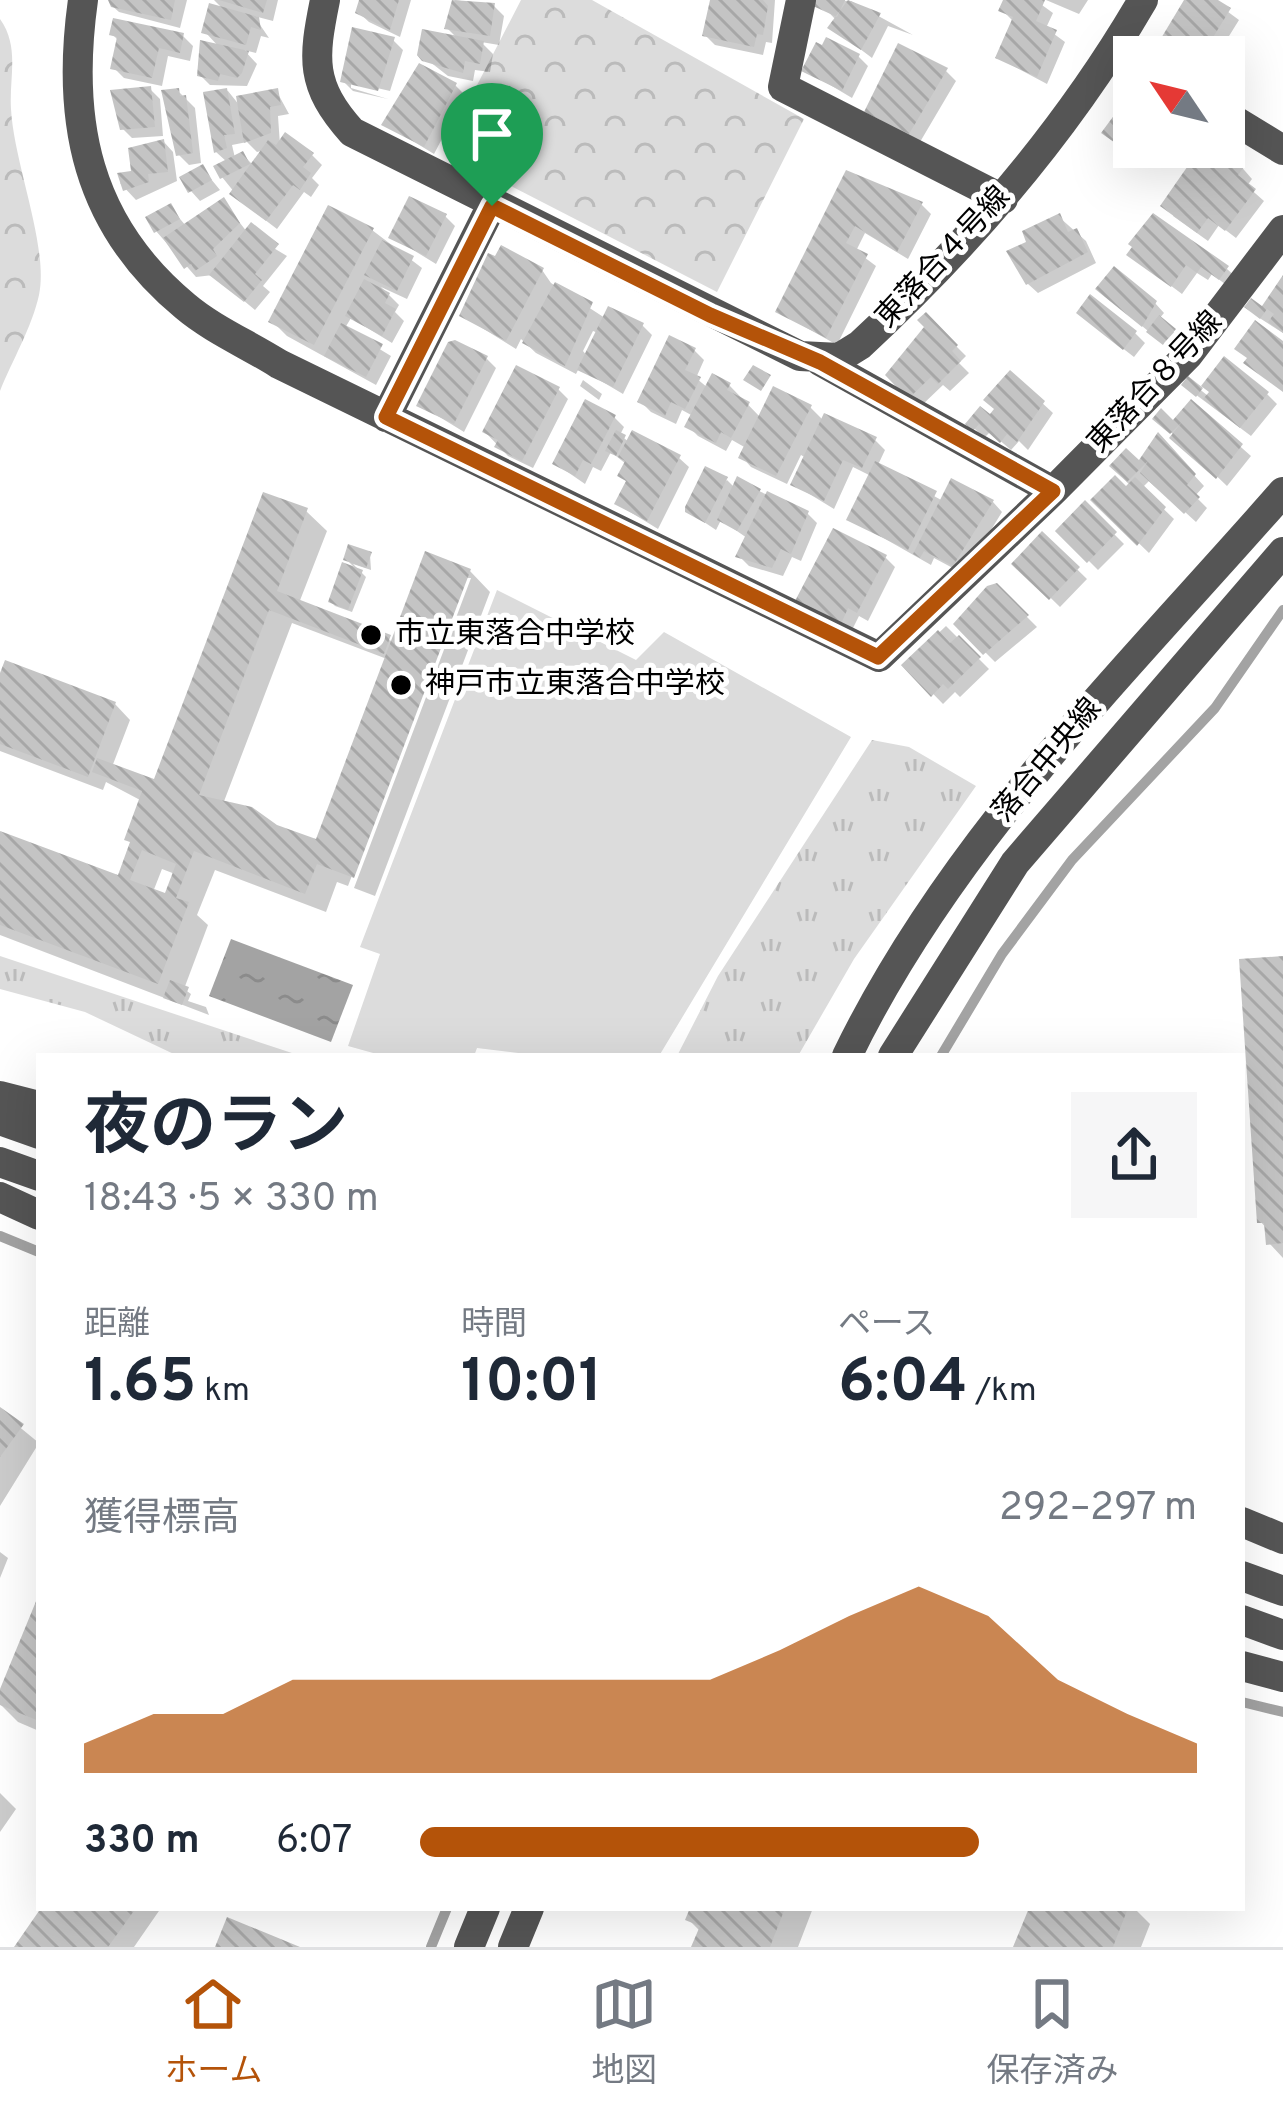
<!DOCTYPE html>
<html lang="ja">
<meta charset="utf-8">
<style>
body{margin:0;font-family:Overpass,"Noto Sans JP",sans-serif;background:#f6f6f7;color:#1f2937;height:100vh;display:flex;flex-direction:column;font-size:45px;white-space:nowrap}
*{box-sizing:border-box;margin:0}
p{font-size:39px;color:#747a83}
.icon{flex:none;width:66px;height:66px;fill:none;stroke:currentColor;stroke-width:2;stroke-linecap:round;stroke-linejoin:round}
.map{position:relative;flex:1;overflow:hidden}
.sheet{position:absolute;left:36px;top:1053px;width:1209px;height:858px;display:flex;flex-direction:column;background:#fff;border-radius:0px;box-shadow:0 12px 48px #0002}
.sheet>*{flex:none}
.needle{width:78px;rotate:305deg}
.controls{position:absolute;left:1113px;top:36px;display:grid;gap:24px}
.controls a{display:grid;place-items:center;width:132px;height:132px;border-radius:0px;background:#fff;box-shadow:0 12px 48px #0002;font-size:60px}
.pin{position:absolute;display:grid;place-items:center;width:102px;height:102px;color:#fff;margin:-123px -51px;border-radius:50% 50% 50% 0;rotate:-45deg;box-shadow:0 0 12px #0007}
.pin .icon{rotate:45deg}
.round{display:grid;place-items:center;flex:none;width:126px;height:126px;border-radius:0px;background:#f6f6f7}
.head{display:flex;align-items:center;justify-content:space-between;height:204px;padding:0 48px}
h1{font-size:66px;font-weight:700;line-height:90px}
.figures{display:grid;grid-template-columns:repeat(3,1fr);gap:18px;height:204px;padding:12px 48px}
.figures div{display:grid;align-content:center}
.figures b{font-size:60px;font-weight:700}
.figures small{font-size:33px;font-weight:400}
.figures p{font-size:33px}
.chart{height:336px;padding:24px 48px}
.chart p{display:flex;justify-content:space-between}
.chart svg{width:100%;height:216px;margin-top:12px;fill:#b45309;opacity:.7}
ul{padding:0 48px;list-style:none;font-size:39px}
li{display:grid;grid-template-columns:192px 144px 1fr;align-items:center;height:90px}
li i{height:30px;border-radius:15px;background:#b45309}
.menu{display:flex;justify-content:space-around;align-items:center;height:168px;border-top:3px solid #e0e1e3;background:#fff;font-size:33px;color:#747a83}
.menu a{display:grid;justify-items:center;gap:6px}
.menu .on{color:#b45309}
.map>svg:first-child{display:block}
.grass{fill:url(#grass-tufts)}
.forest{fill:url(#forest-crowns)}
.garden{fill:#dcdcdc}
.water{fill:url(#water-ripples)}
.shadow{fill:#0003;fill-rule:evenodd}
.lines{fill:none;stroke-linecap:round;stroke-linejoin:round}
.stream{stroke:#a3a3a3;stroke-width:10}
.building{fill:url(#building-back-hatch);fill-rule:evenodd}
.minor{stroke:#555;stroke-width:30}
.route-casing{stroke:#fff;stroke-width:24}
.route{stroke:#b45309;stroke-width:15}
.poi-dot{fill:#000;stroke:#fff;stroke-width:4.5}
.labels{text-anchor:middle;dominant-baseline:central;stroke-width:10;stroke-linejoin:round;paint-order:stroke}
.street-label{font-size:30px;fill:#000;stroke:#fff}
.poi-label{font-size:30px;fill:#000;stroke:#fff;text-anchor:start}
</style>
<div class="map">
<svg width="1283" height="1947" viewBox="0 0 1283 1947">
<defs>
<pattern id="grass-tufts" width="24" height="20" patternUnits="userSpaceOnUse" patternTransform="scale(3)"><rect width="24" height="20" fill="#dcdcdc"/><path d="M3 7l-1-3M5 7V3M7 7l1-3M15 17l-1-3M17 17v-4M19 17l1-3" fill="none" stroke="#bbb"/></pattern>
<pattern id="forest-crowns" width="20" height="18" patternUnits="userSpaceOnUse" patternTransform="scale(3)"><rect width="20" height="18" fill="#dcdcdc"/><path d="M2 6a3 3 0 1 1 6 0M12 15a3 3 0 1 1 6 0" fill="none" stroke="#bbb"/></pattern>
<pattern id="water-ripples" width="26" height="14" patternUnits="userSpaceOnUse" patternTransform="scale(3)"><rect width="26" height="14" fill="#a3a3a3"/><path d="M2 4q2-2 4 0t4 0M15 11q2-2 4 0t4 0" fill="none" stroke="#8b8b8b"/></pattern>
<pattern id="building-back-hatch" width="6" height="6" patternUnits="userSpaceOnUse" patternTransform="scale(3)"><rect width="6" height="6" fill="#c4c4c4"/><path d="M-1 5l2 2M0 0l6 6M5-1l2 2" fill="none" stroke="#a7a7a7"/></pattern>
</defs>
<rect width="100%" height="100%" fill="#fff"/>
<path class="grass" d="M872,740l37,7 67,39 -122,173 -56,97h-121l41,-80z
M0,956l301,100h-123l-93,-44 -85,-23z"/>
<path class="forest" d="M521,0h71l212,119 -87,173 -274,-141z
M0,19c20,28 9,58 11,90 3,55 38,138 28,186 -7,32 -27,66 -39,96z"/>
<path class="garden" d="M497,590l139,70 28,-28 187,105 -192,319h-116l-66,-8 -3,8h-90l-36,-10 32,-92 -20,-7z"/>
<path class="water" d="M231,939l122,46 -22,57 -122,-46z"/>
<path class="shadow" d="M118,0h69l-7,28 -61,-16 -9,-8z
M214,0h64l-5,21 -19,-5 15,22 -8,-2 -5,17 -12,-3 13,14 -10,22 -37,-1 -10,-10 20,-27 -15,-16 20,-21z
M362,0h49l-11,37 -31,-15 -11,-10z
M455,0l39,6 10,10 -5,29 -18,-3 12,12 -3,18 -15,-2 -2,11 -25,-5 -28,-22 38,-15 -11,-11z
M713,0h62l-3,43 -6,-1 -3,13 -48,-10 -10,-10z
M817,0l34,1 62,34 -25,-9 -16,32 -41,-31 4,-8z
M1006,0h29l18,13 -7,15 19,14 -18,42 -49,-26 14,-38 -10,-10z
M1046,0h42l-9,14z
M1188,0h24l27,20 -23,37h-30l-23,-17z
M112,34l71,2 10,10 -3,15 -22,-5 -6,30 -38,-8 -10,-10 5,-27z
M393,40l10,10 -13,41 -39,-9v6l37,11 -35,-8 -10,-10z
M858,56l10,10 -16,32 -47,-28z
M946,71l10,10 -36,61 -43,-20z
M455,85l10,10 -31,59 -49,-30z
M150,89l10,10 3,37 -31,2 -10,-10z
M178,91l17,17 6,55 -12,2 -10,-10z
M228,91l12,15 37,-14 12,22 -11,2 2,29 32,10 10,10 -10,13 7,7 -8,12 -7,-5 -27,37 -34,-26 -21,-26 5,-15 -11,-10 -10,-58zM247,142l10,10 8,-2 -11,16 -12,-12 -7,4 -3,-13z
M164,142l9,10 4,29 -41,19 -16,-17z
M1115,143l19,4h19l-11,15z
M1206,147h18l28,32 -5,7 17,15 -28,37 -17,-13 -11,16 -35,-25z
M202,168l18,22 -20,11 -9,-10z
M848,174l73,30 10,10 -23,45 -43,-26 -9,18 20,15 -39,79 -58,-33z
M223,201l24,31 40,24 -24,30 7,6 -15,18 -42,-35 -17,2 -40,-46 14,-24 16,19z
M445,216l10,10 -19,38 -44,-27z
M1059,217l27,24 10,22 -58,30 -10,-9 2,-41z
M372,230l50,38 -15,31 -26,-12 18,18 -4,7 9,9 -12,22 -41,-25 -6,10 46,28 -15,29 -89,-49 -15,-15z
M1130,255l97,14 10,9 -7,10 -18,-14 -4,6 -11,-7 -15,21z
M542,270l9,13 54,35 37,7 10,10 -29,59 -44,-26 -3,6 -40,-21 -15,-14 -5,10 -53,-33zM593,331l5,2 -11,23 -4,-5z
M1283,281v52l-25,-16z
M1109,298l46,5 9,10 -5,6 25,22 -10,12z
M926,316l40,40 -7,7 10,10 -19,18 -7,-6 -23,22 -31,-32 39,-48z
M1090,323l45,10 10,10 -11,14z
M694,350l10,10 -8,18 12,10 21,-3 32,33 49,-11 14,14 51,19 10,10 -7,15 65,36 9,-19 41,20 9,10 -38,62 -30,-16 -3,7 -81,-46 21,-43 -18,-9 -19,42 -41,-25 13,-26 -5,-3 -14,29 -36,-17 -9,-10 4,-9 -14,-8 -6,11 -28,-15 -10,-10 5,-10 -11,-6 -6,14 -25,-12 -10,-10z
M487,359l9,9 -32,64 -44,-27z
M1011,374l42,39 -25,37 -9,-9 -8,9 -21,-18 -6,6 -15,-15 21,-5z
M583,380l19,14 -3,6 -19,-14z
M1188,380l24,19 55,-5 10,10 -26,32 -56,-42z
M558,389l10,10 -35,69 -25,-12 -23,-24z
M1191,403l60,53 -24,30 -71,-68 17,6z
M614,417l10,10 -4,8 9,7 50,16 10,9 -31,62 -41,-25 11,-21 -7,-7 5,-12 -15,-12 -10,19 -8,-4 -8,17 -29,-20z
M1159,437l45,49 -9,10 12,12 -11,14 -46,-42 -8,8 32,31 -25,34 -55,-53 44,-5 -25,-29 27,-2z
M727,480l8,8 24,3 48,22 10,10 -16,38 -9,-4 -9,19 -34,-10 -10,-10 8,-18 -26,-18 -5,10 -27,-18z
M1085,505l39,39 -26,26 -39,-39z
M306,511l21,20 -28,72 95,39 76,-71 20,21 -115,304 -21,-8 117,-310h-6l-117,308 -11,-4 -11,30 -111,-42 -18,45 11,10 -24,64 7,5 -3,7 18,6 3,8 -209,-80v-101l120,45 22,-78 -36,-19 -3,8 -103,-39v-69l115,22 15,16 -18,47 44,16zM292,623l95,36 -69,184 -95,-39zM162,869l13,5 -9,23 -13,-5z
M1043,536l44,43 -27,28 -44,-43z
M370,555l1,15 -18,-6 13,13 -14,35 -17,-6 -4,-4 28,-30 -13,-13z
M885,557l10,10 -27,54 -9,-5 -8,16 -42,-22z
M996,586l41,41 -42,35 -38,-38z
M946,626l43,43 -29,28 -5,-5 -12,12 -38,-39z
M1283,959v299l-14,-15 -1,-13 -8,-9z
M0,1411l39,32 -39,63z
M0,1552l8,6 -8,20z
M39,1601v130l-21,-9 -18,-18z
M0,1793l16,16 -16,23z
M45,1908h116l-27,39h-116z
M693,1908h120l-15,39h-103l6,-15 -13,-13z
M1033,1908h101l16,16 -9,23h-124z"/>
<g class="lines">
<path class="stream" d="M941,1056l61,-102 70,-94 143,-152 68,-98
M0,1236l39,16
M1242,1702l41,10
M431,1947l16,-39"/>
</g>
<path class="building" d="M108,0h67l-4,20 -60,-13z
M219,0h48l-4,13z
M359,0h40l-9,30 -35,-17z
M452,0l43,3 -5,33 -46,-7z
M710,0h53l5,6 -5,29 -6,-1 -3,13 -52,-11z
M814,0h31l-8,17 -24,-11z
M848,0l33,13 -20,37 -34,-22z
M1003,0h42l-9,21 21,9 -20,47 -42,-19 18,-41 -15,-6z
M1184,0h34l13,8 -30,49h-13l-28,-17z
M209,3l50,14 2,13 -10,-3 -5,18 -45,-12z
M113,18l71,15 -4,20 -21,-5 -7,30 -42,-9 7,-32 -8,-2z
M352,27l43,10 -17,54 -38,-9z
M422,29l62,12 -4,23 -15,-3 -2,12 -41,-12 -5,-6z
M826,37l34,17 -18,37 -41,-20 15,-29 6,3z
M200,40l49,11 -7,22 -5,5 -17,-4 -2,7 -21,-5z
M898,43l50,25 -39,66 -45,-22z
M419,63l38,20 -33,64 -43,-22z
M151,86l4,41 -35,3 -10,-40z
M179,88l1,8 6,-1 7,58 -17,3 -15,-66z
M227,88l8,46 -11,1 3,13 -13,5 -11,-61z
M278,88l3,17 -11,2 1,26 -27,10 -8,-47z
M1134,107l2,40 -5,7 -30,-21 14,-19 10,6z
M285,132l29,21 -11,14 8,6 -11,17 -7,-5 -27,36 -37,-27 39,-54 8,5z
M164,139l4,33 -20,2 1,8 -26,9 -6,-18 14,-2 -3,-23z
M1201,147h23l-13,17 12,-12 21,15 -6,8 18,14 -31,42 -17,-13 -11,15 -37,-27z
M243,151l7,13 -30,15 -7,-13z
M203,164l9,16 -24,13 -9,-16z
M846,170l77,32 -26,50 -42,-26 -9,17 22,11 -42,84 -51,-26z
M409,196l38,18 -21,42 -38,-18z
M224,197l16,26 -27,26 4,7 -22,15 -4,-7 -7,5 -21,-31z
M171,203l9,16 -26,14 -9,-16z
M328,205l46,23 -60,117 -46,-23z
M1060,213l8,19 9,-4 11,24 -62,33 -20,-34 20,-9 -4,-11z
M1153,213l76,53 -10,14 -18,-13 -4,6 -11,-8 -15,22 -45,-32 6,-8 -4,-3z
M251,222l28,22 -24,30 7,6 -18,22 -35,-27z
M382,240l32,16 -17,35 -33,-16z
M501,245l43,23 -38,73 -47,-25 29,-63 7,3z
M1114,266l43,35 -15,26 -47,-38z
M1283,275v58l-15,-11 6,-8 -7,-5 -7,10 -16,-12 7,-9 11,8z
M364,279l26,14 -5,10 11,6 -14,27 -37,-20z
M555,282l38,20 -28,64 -43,-23z
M1090,294l47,37 -14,19 -47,-37z
M608,306l36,17 -31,64 -36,-17z
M926,312l32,33 -6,6 9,10 -23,23 -7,-7 -23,22 -23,-24 39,-48 -7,-7z
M1159,315l17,14 -13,16 -17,-13z
M1255,320l28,21v51l-40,-29 4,-5 -13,-9z
M341,323l42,21 -17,33 -42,-21z
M669,335l27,13 -11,22 16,7 -16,32 -14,-7 -6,14 -28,-14z
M455,340l33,16 -34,68 -38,-18 32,-64z
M1224,356l45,36 -29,36 -37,-29 6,-7 -8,-6z
M516,365l44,22 -38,74 -28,-14 4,-7 -16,-8z
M753,365l18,10 -10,16 -18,-11z
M1010,370l35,31 -28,41 -10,-8 -7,9 -21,-19 -6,7 -8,-7 15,-18 10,8 4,-5 -11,-9z
M712,373l19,10 -4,7 23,12 -19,36 -10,-6 -5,11 -32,-16z
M1188,376l15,12 -7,9 -15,-12z
M773,386l39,19 -36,71 -38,-18z
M585,399l31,16 -25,49 -8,-4 -8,16 -23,-12z
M1191,399l52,45 -27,35 -47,-41 13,-16 -12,12 -18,-15 9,-11 12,12z
M824,413l53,24 -15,31 -19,-8 -19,41 -34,-16z
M616,430l10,5 -10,21 -11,-5z
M632,430l49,25 -34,66 -33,-17 12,-23 -9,-5 8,-15 -7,-4z
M1158,432l38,42 -9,11 13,12 -16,17 -44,-41 8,-12 -21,21 -18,-16 17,-18 13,12z
M875,461l62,30 -29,59 -62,-30z
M705,466l23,11 -23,46 -20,-11v-5z
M1115,475l11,11 9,-9 31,30 -29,39 -47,-46z
M737,476l24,13 -24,42 -20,-11z
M951,478l43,22 -41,66 -29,-15 -4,7 -7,-4z
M767,491l42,20 -18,43 -10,-5 -9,19 -37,-11z
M263,492l45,16 -31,83 114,44 -7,19 -115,-44 -70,185 53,12 25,18 39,14 109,-288 46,18 -117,309 -37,-14 -12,30 -111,-43 -18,47 13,4 -31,82 -158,-59v-94l118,44 12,-33 -6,-2 18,-49 -50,-19 5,-14 57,21zM142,850l34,14 -11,29 -35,-13z
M1085,500l32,32 -30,31 -32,-32z
M833,528l54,27 -30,58 -9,-5 -7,16 -46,-23z
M1042,531l38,36 -31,33 -38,-36z
M348,544l24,8 -6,16 -23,-8z
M342,562l21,8 -15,40 -20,-8z
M997,583l32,32 -46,40 -30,-31 34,-38z
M938,630l12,13 9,-8 22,22 -33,32 -5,-5 -12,13 -30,-32z
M5,660l111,42 -28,75 -88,-33v-71z
M1283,956v287l-17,2 -2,-22h-7l-18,-264z
M170,980l19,7 -7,18 -19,-7z
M0,1407l24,17 -24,33z
M39,1594v127l-39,-16v-16z
M41,1908h95l-28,39h-94z
M690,1908h95l-15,39h-79l9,-21 -15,-6z
M1029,1908h99l-15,39h-100z
M227,1917l73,30h-85z"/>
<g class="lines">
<path class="minor" d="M83,0c-17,121 3,224 102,306 27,23 64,39 94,58l600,293 174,-166
M325,0c-12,59 -15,85 27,132l448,224 39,2 21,-13c109,-101 208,-216 283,-345
M801,0l-18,87 220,112
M1224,114l59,36
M820,361l233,130 135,-136 95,-125
M386,417l106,-212
M847,1056c104,-215 281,-387 436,-564
M893,1056l122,-193 268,-311
M0,1096l39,10
M0,1120l39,14
M0,1162l39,14
M0,1197l39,18
M1242,1522l41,17
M1242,1576l41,15
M1242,1620l41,15
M1242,1666l41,11
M469,1947l16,-39
M513,1947l16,-39"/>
</g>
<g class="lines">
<g class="route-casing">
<path id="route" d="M492,206l218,109 110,47 233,129 -175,166 -492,-240z"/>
</g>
<use href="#route" class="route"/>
</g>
<g class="poi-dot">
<circle cx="371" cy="635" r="12"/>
<circle cx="401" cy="685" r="12"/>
</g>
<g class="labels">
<g class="street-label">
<text transform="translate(944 258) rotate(-47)">東落合４号線</text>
<text transform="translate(1156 383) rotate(-47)">東落合８号線</text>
<text transform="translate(1048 761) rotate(-50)">落合中央線</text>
</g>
<g class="poi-label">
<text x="395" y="635">市立東落合中学校</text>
<text x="425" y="685">神戸市立東落合中学校</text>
</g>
</g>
</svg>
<div class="controls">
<a><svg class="needle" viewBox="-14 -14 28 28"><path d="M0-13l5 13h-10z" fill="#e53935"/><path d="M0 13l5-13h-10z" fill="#747a83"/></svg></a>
</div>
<div class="pin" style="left:492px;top:206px;background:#1e9e55"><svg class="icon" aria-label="arrive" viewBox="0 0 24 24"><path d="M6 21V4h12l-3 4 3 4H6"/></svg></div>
<section class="sheet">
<div class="head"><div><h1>夜のラン</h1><p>18:43 · 5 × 330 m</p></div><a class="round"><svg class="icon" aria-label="share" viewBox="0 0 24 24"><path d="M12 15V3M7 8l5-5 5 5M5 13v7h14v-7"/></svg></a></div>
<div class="figures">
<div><p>距離</p><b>1.65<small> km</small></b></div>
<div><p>時間</p><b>10:01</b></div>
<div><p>ペース</p><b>6:04<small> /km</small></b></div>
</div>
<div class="chart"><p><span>獲得標高</span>292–297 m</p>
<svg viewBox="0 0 160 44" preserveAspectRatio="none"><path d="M0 44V38L10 32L20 32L30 25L40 25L50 25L60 25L70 25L80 25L90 25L100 19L110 12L120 6L130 12L140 25L150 32L160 38V44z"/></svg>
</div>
<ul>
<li><b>330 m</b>6:07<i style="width:72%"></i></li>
</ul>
</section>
</div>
<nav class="menu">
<a class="on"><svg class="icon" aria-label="home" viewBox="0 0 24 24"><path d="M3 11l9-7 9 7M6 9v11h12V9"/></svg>ホーム</a>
<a><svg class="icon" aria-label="map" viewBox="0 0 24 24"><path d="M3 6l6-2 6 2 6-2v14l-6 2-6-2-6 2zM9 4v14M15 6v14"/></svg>地図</a>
<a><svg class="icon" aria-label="saved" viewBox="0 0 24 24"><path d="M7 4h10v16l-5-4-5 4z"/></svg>保存済み</a>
</nav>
